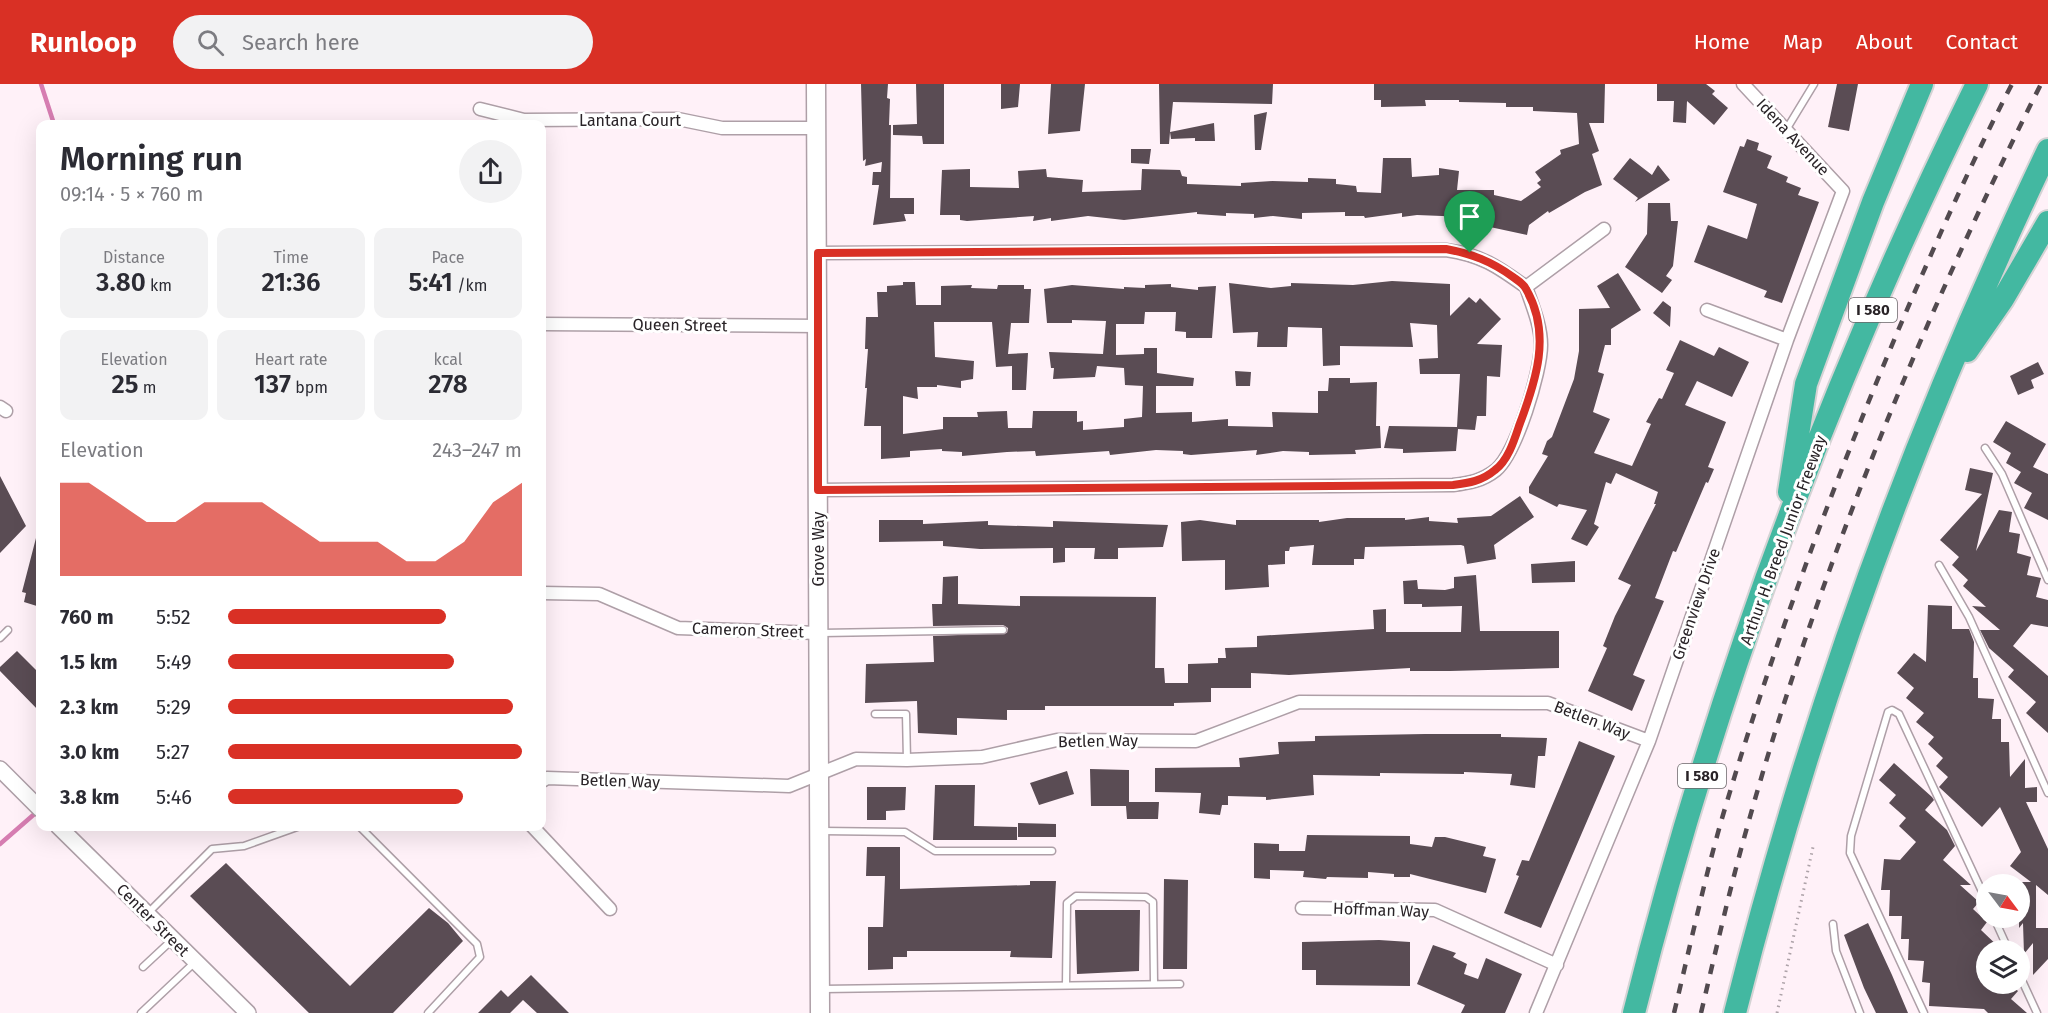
<!DOCTYPE html>
<meta charset="utf-8">
<style>
body{margin:0;font-family:"Fira Sans",sans-serif;background:#f2f2f3;color:#2b2b33;height:100vh;display:flex;flex-direction:column;font-size:22px;white-space:nowrap}
*{box-sizing:border-box;margin:0}
p{font-size:20px;color:#7c7c81}
.icon{flex:none;width:33px;height:33px;fill:none;stroke:currentColor;stroke-width:2;stroke-linecap:round;stroke-linejoin:round}
.map{position:relative;flex:1;overflow:hidden}
.details{position:absolute;left:36px;top:36px;width:510px;height:711px;display:flex;flex-direction:column;background:#fff;border-radius:12px;box-shadow:0 6px 24px #0002}
.details>*{flex:none}
.needle{width:39px;rotate:122deg}
.controls{position:absolute;left:1976px;top:790px;display:grid;gap:12px}
.controls a{display:grid;place-items:center;width:54px;height:54px;border-radius:50%;background:#fff;box-shadow:0 6px 24px #0002;font-size:30px}
.pin{position:absolute;display:grid;place-items:center;width:51px;height:51px;color:#fff;margin:-62px -26px;border-radius:50% 50% 50% 0;rotate:-45deg;box-shadow:0 0 6px #0007}
.pin .icon{rotate:45deg}
.round{display:grid;place-items:center;flex:none;width:63px;height:63px;border-radius:32px;background:#f2f2f3}
.overview{display:flex;align-items:center;justify-content:space-between;height:102px;padding:0 24px}
h1{font-size:33px;font-weight:600;line-height:45px}
.metrics{display:grid;grid-template-columns:repeat(3,1fr);gap:9px;height:102px;padding:6px 24px}
.metrics div{display:grid;align-content:center;border-radius:12px;background:#f2f2f3;text-align:center}
.metrics b{font-size:26px;font-weight:600}
.metrics small{font-size:16px;font-weight:400}
.metrics p{font-size:16px}
.chart{height:168px;padding:12px 24px}
.chart p{display:flex;justify-content:space-between}
.chart svg{width:100%;height:108px;margin-top:6px;fill:#d93025;opacity:.7}
ul{padding:0 24px;list-style:none;font-size:20px}
li{display:grid;grid-template-columns:96px 72px 1fr;align-items:center;height:45px}
li i{height:15px;border-radius:8px;background:#d93025}
header{display:flex;align-items:center;gap:36px;box-sizing:border-box;height:84px;padding:0 30px;background:#d93025;color:#fff}
header strong{font-size:28px}
nav{display:flex;gap:33px;margin-inline-start:auto;font-size:21px}
.search{width:420px;height:54px;background:#f2f2f3;display:flex;align-items:center;gap:15px;box-sizing:border-box;padding:0 21px;border-radius:33px;color:#7c7c81;font-size:22px}
.map>svg:first-child{display:block}
.lines{fill:none;stroke-linecap:round;stroke-linejoin:round}
.stream{stroke:#d67db1;stroke-width:4.5}
.building{fill:#5a4c54}
.service-casing{stroke:#ae9fa7;stroke-width:9}
.minor-casing{stroke:#ae9fa7;stroke-width:15}
.tertiary-casing{stroke:#ae9fa7;stroke-width:18}
.secondary-casing{stroke:#ae9fa7;stroke-width:21}
.motorway-casing{stroke:#d4d3d4;stroke-width:26}
.path{stroke:#ada2a8;stroke-width:3;stroke-dasharray:1.5 4.5;stroke-linecap:butt}
.service{stroke:#fff;stroke-width:6}
.minor{stroke:#fff;stroke-width:12}
.tertiary{stroke:#fff;stroke-width:15}
.secondary{stroke:#fff;stroke-width:18}
.motorway{stroke:#43b8a1;stroke-width:22}
.rail{stroke:#524a4f;stroke-width:4.5;stroke-dasharray:10 10;stroke-linecap:butt}
.route-casing{stroke:#fff;stroke-width:12}
.route{stroke:#d93025;stroke-width:8}
.labels{text-anchor:middle;dominant-baseline:central;stroke-width:6;stroke-linejoin:round;paint-order:stroke}
.shield{fill:#fff;stroke:#696568;stroke-width:1.5}
.shield-label{font-size:15px;font-weight:bold;fill:#292327}
.street-label{font-size:16px;fill:#292327;stroke:#fff}
</style>
<header>
<strong>Runloop</strong>
<div class="search"><svg class="icon" aria-label="search" viewBox="0 0 24 24"><circle cx="10" cy="10" r="6"/><path d="M15 15l6 6"/></svg>Search here</div>
<nav><a>Home</a><a>Map</a><a>About</a><a>Contact</a></nav>
</header>
<div class="map">
<svg width="2048" height="929" viewBox="0 0 2048 929">
<rect width="100%" height="100%" fill="#fff1f8"/>
<g class="lines">
<path class="stream" d="M41,0l13,40
M0,760l39,-34"/>
</g>
<path class="building" d="M861,0h27l-1,14 3,1 -1,26h2l-1,73h24v16h-10l2,7 -33,4 6,-40h-7l1,-13h8l1,-10 -17,4 1,-7 -3,2z
M916,0h28v60h-21l-1,-8 -29,-1v-10l24,-1z
M1001,0h19l-2,23 -17,2z
M1051,0h34l-5,47 -32,3z
M1159,0h114l-1,20 -99,-2 -3,30 44,-9 1,18h-20v-3l-24,1 -1,-7 -1,12h-9z
M1374,0h231l-1,39h-15l10,28 -7,3 10,31 -17,7 -36,21 -1,-2 -19,14 -2,10 -37,-8 2,-9 -75,-3 -15,2v-4l-37,5 -1,-2h-19v-4l-43,1v6l-29,-3 -19,2v-4l-28,-1v3l-29,-2v-2l-73,8 -36,-4 -37,5v-3l-18,3 1,-5 -67,5 -7,-1v-5h-20l2,-45 28,-1v18l49,1 -1,-17 28,-2 1,8 36,3 -1,12 59,-2 1,-21 38,1 2,6 5,1v7l54,2v-3l31,-2 36,1v-4l28,1v5l20,2 1,6 24,1 2,-35h28l1,19 27,-2v-7l20,3 -2,19h37v5l27,6 20,-14 -4,-4 4,-3 -6,-8 26,-18 -1,-4 19,-6 -2,-31 -44,-2v-4h-27v-4l-47,-1v-2h-34l1,6 -45,1v-7h-7z
M1657,0h49l9,7 -3,3 16,14 -14,17 -27,-24 -1,22 -13,-1 1,-21h-17z
M1837,0h21l-9,47 -21,-4z
M1267,28l-6,38h-6l-1,-35z
M1747,55l12,4 -2,7 15,6 -5,12 21,9 -2,5 15,6 -3,7 21,7 -37,101 -18,-6 3,-6 -73,-29 14,-37 39,14 10,-35 -34,-12 17,-46 4,1z
M1131,65h20l-2,15 -18,-1z
M1630,74l22,17 6,-10 12,15 -35,22 3,-4 -25,-19z
M1648,119h22l1,18h7l-5,45 -7,10 6,4 -10,13 -37,-26 22,-33z
M1618,189l23,37 -30,19v16h-6l-7,27 6,2 -11,38 17,7 -16,34 38,13 19,-42 -5,-2 13,-24 3,1 12,-26 -8,-3 14,-30 34,16 5,-9 30,15 -17,35 -35,-16 -12,24 41,17 -18,45 6,2 -6,14 -2,-1 -30,70 -3,-1 -18,47 9,3 -31,74 12,5 -13,31 -44,-20 19,-43 -4,-2 12,-30 16,-31 -13,-6 38,-75h-2l4,-12 -42,-19 -5,11 -5,-2 -12,42 5,3 -12,19 -16,-7 16,-29 -28,-6 -2,3 -28,-14v-6l19,-31 -6,-2 5,-13 5,-4 22,-58 5,-28v-42l31,-1 -13,-22z
M1392,197l58,3v32l19,-19 7,6 4,-5 21,21 -24,25 25,1 -2,32 -13,-1 -1,40h-9l-2,14 -17,-1 -2,22 -53,2v-4l-19,-1 5,-22 68,1 3,-53h-40l-1,-15 19,-1 -1,-33 -27,-2 3,24 -73,-1v19l-17,1 -1,-38 -34,-1 -1,20h-30l1,-15 -25,1 -4,-50 42,5 20,-2v-3l62,2z
M903,198h12l1,23h25v-19l31,-1 -1,3 26,1 1,-4h26v4h7l-2,34h-18l-3,31 20,-1 -2,37h-14v-24l-16,1 -4,-45h-58l1,35 39,4 -1,18 -12,2v7l-24,-3v2h-20l1,12 -15,-3v38l40,-5v-12h35l-1,-5 30,-1 1,17h24l1,-17h44v11l6,-1v9l41,-3v-8l18,-2 1,-31 -18,-1 -1,-17 -27,-2 -2,11 -42,2 1,-11h-3l-2,-16 54,2 3,-33 -34,-1v3h-25l-3,-34 28,-4 52,4v-2l21,1v-3l26,-1v3l27,3v-3l18,-1 -4,52h-26v-6l-11,-1 1,-19h-31l-1,12h-28v31l28,-1v-6h13v25l37,5 -1,8h-37v27l36,-1v10l36,-3v7l45,1 -1,-15 46,1v-22h10l1,-13h21v5l27,-1 -1,44h4l1,22 -26,2 1,4 -47,1v-3l-26,-1 -27,4 1,-5 -66,5 -8,-1v-3l-27,-1 -46,5 -1,-4 -73,5 -1,-5 -28,1 -45,4v-4l-20,-1v-2l-32,2v6l-29,2v-33h-17l3,-38h-2l3,-39h-3l1,-32h12l-1,-25h10v-6l16,-1z
M1663,217l8,6 -1,20 -17,-14z
M2038,278l6,12 -13,6 3,8 -16,7 -8,-19z
M1235,287l16,1 -1,14h-14z
M2006,337l40,23 -13,23 15,7v46l-24,-12 8,-15 -18,-10 7,-11 -15,-9 5,-10 -18,-11z
M1970,384l23,5 -17,78 23,-41 13,2 -3,20 11,2 -3,19 14,4 -4,18 14,3 -5,19 12,3v27l-17,-3 -18,22 35,30v57l-22,-20 10,-11 -28,-25 6,-7 -25,-22 -9,-18h20l-28,-24 14,1 -23,-21 5,-6 -16,-15 7,-8 -19,-17 42,-46 -17,-4z
M0,392l26,50 -26,27z
M1520,412l14,21 -40,28 2,14 -29,5 -3,-18 -3,-1 -96,2 -1,12h-10v6h-42l2,-20 -24,2 -1,4h-4v13l-17,1 1,22 -44,3v-30l-43,1 -1,-39 19,-2 36,5v-5h83v2l28,-4h58v2l24,-3v4l29,2 -1,-5 34,-2z
M879,436h44v4l65,-3v4l65,2v-6l115,4 -5,22 -45,1v11h-24l1,-11h-30v14l-12,1v-15l-73,1 -37,-3v-5l-64,1z
M36,454h4v69l-16,-5 2,-9 -4,-1z
M1575,477v21l-43,1 -1,-19z
M1476,491l4,56h79v37l-109,3h-40v-3l-121,7 -38,-2v15h-40v14l-37,1v3h-129v4h-38v10l-50,-2v17l-39,-2 -1,-32 -52,2 1,-39 68,-2 -1,-26 74,-3 1,-5 -5,-3 -70,1 -1,-22h10l1,-27 15,-1v28l62,2v-10l136,1 -1,71h9l1,15h23v-19l30,-1v-5h8l-1,-10 32,-1v-11l117,-7 -1,-19 13,-1v23h75l1,-26 -40,1v-3h-18l-1,-23 14,-1 1,9 27,1 9,-2v-11z
M1928,521l24,1v23h17l5,13 -1,36h5v20l16,1 -2,20h9v23h8l1,35 15,-18v29l12,-1v15h-11l22,47v46l-12,-10v43h12v31l-15,16v-32l-9,11 -1,-31 -4,5v-46h12l-21,-16 11,-14 -21,-45 -18,20 -43,-40 9,-10 -12,-11 7,-8 -15,-14 6,-7 -18,-15 8,-9 -18,-15 8,-10 -17,-15 17,-20 12,9z
M17,567l23,23v38l-40,-41v-4z
M1425,650h76v3l46,1 -2,18h-7l-3,32 -25,-3 2,-11 -48,-2v2l-84,-1v3l-67,-1 1,20 -48,5v-3l-38,-1v9h-6l-2,10 -21,-2 2,-20 -46,-1v-24l85,-1 -1,-9 40,-4 -1,-12 37,-1v-5z
M1579,657l36,15 -74,172 -37,-15 15,-37 -3,-1 6,-15 7,1z
M1894,679l38,34 2,3 -9,10 22,20 8,16 -12,14 28,25h-11l19,17 -6,7 14,13 -6,8 22,21h-17v7h-5l5,5v21h24l8,7 -7,8 16,14h-39l-4,-4 -55,-3 1,-23 -8,-1 2,-21 -16,-1 1,-21h-8l1,-23h-13l1,-26h-9l3,-31 16,1 16,-18 -17,-16 7,-8 -17,-15 7,-8 -17,-15z
M1090,685l39,1v32h30l-1,17h-31l-1,-13h-35z
M1067,687l7,23 -35,11 -9,-22z
M935,701h40l-1,41 43,1v13h-84z
M867,703h39l-1,23 -19,1v9h-19z
M1018,739l38,1v13h-38z
M1307,751l103,1v8l22,3 3,-10h10l41,10 -3,9 13,3 -10,34 -76,-19v3h-16v-3l-26,-2v6l-41,-1 -1,2 -23,-2 1,-6 -34,-1v9l-16,-1v-35l25,1v7h26z
M867,763h33v42l130,-4v-4h26l-4,77 -42,-1 1,-6h-104v6h-14v12l-25,1v-43h15l2,-51h-19z
M226,779l124,123 79,-78 19,15 15,18 -70,72h-84l-119,-117z
M1164,795l24,1 -1,89h-24z
M1075,826h65l-1,61 -62,3z
M1868,839l24,52 16,38h-32l-12,-25 -20,-53z
M1379,856l31,2v44l-94,-1v-15h-14v-28z
M1433,861l23,8 -3,4 14,7 -3,10 14,5 8,-21 36,16 -17,39h-44l4,-8 -48,-21z
M531,891l38,38h-32l-14,-13 -13,13h-32l23,-23 7,7z"/>
<g class="lines">
<g class="service-casing">
<path id="service" d="M1786,46l28,-46
M1985,364l17,26 46,106
M1939,481l30,52 79,176
M821,549l182,-3
M0,554l8,-8
M875,630h31l1,46
M359,742l118,118 3,13 -52,56
M822,747l83,1 30,19h117
M148,829l64,-64 32,-3 56,-20
M1994,834l15,33
M1833,840l3,27 24,62
M143,883l29,-27
M2019,890l18,39
M1066,901l1,-82 9,-7 70,1 7,5 1,81
M823,905l357,-5
M141,929l54,-51
M1924,929l-74,-160 1,-17 37,-124 4,-2 7,4 87,186"/>
</g>
<g class="minor-casing">
<path id="minor" d="M480,25l44,11 154,-1 44,9h94
M818,169l628,-3c35,5 51,16 80,37
M1526,203l78,-58
M1707,226l80,30
M542,240l277,2
M0,323l6,4
M818,406l635,-5c16,-2 29,-4 43,-15 20,-17 45,-98 45,-125 0,-20 -9,-40 -15,-58
M542,509l57,1 79,34 140,5
M542,697l5,-3 242,8 67,-27 51,1 75,-3 75,-17 139,1 103,-39 249,1 101,38
M532,742l78,83
M1302,824l133,2 122,55
M1536,929l113,-272 138,-401 56,-149 -100,-107"/>
</g>
<g class="tertiary-casing">
<path id="tertiary" d="M0,685l40,40
M58,742l190,187"/>
</g>
<g class="secondary-casing">
<path id="secondary" d="M816,0l4,929"/>
</g>
<g class="motorway-casing">
<path id="motorway" d="M1967,267l36,-52 45,-77
M1789,408l17,-108 67,-182 49,-118
M1634,929c80,-320 197,-634 343,-929
M1735,929c75,-298 180,-586 313,-863"/>
</g>
<path class="path" d="M1777,929l36,-166"/>
<use href="#service" class="service"/>
<use href="#minor" class="minor"/>
<use href="#tertiary" class="tertiary"/>
<use href="#secondary" class="secondary"/>
<use href="#motorway" class="motorway"/>
<path class="rail" d="M1674,929c16,-66 30,-133 49,-198 50,-169 111,-334 180,-496 34,-79 69,-158 109,-235
M1701,929c15,-63 29,-126 47,-189 71,-255 174,-504 293,-740"/>
</g>
<g class="lines">
<g class="route-casing">
<path id="route" d="M1446,165c26,5 45,12 67,28 4,3 11,7 13,12 26,45 10,92 -7,137 -5,15 -11,34 -24,44 -13,11 -26,13 -42,15l-635,5v-237z"/>
</g>
<use href="#route" class="route"/>
</g>
<g class="labels">
<g class="shield">
<rect x="1849" y="214" width="48" height="24" rx="4.5"/>
<rect x="1678" y="680" width="48" height="24" rx="4.5"/>
</g>
<g class="shield-label">
<text x="1873" y="226">I 580</text>
<text x="1702" y="692">I 580</text>
</g>
<g class="street-label">
<text x="630" y="36">Lantana Court</text>
<text transform="translate(1793 53) rotate(47)">Idena Avenue</text>
<text transform="translate(680 241) rotate(1)">Queen Street</text>
<text transform="translate(1783 456) rotate(-70)">Arthur H. Breed Junior Freeway</text>
<text transform="translate(818 465) rotate(-90)">Grove Way</text>
<text transform="translate(1696 520) rotate(-71)">Greenview Drive</text>
<text transform="translate(748 546) rotate(2)">Cameron Street</text>
<text transform="translate(1592 636) rotate(21)">Betlen Way</text>
<text transform="translate(1098 657) rotate(-1)">Betlen Way</text>
<text transform="translate(620 697) rotate(2)">Betlen Way</text>
<text transform="translate(1381 826) rotate(2)">Hoffman Way</text>
<text transform="translate(153 836) rotate(45)">Center Street</text>
</g>
</g>
</svg>
<div class="controls">
<a><svg class="needle" viewBox="-14 -14 28 28"><path d="M0-13l5 13h-10z" fill="#e53935"/><path d="M0 13l5-13h-10z" fill="#7c7c81"/></svg></a>
<a><svg class="icon" aria-label="layers" viewBox="0 0 24 24"><path d="M12 4l9 5-9 5-9-5zM3 14l9 5 9-5"/></svg></a>
</div>
<div class="pin" style="left:1470px;top:169px;background:#1e9e55"><svg class="icon" aria-label="arrive" viewBox="0 0 24 24"><path d="M6 21V4h12l-3 4 3 4H6"/></svg></div>
<section class="details">
<div class="overview"><div><h1>Morning run</h1><p>09:14 · 5 × 760 m</p></div><a class="round"><svg class="icon" aria-label="share" viewBox="0 0 24 24"><path d="M12 15V3M7 8l5-5 5 5M5 13v7h14v-7"/></svg></a></div>
<div class="metrics">
<div><p>Distance</p><b>3.80<small> km</small></b></div>
<div><p>Time</p><b>21:36</b></div>
<div><p>Pace</p><b>5:41<small> /km</small></b></div>
</div>
<div class="metrics">
<div><p>Elevation</p><b>25<small> m</small></b></div>
<div><p>Heart rate</p><b>137<small> bpm</small></b></div>
<div><p>kcal</p><b>278</b></div>
</div>
<div class="chart"><p><span>Elevation</span>243–247 m</p>
<svg viewBox="0 0 160 44" preserveAspectRatio="none"><path d="M0 44V6L10 6L20 14L30 22L40 22L50 14L60 14L70 14L80 22L90 30L100 30L110 30L120 38L130 38L140 30L150 14L160 6V44z"/></svg>
</div>
<ul>
<li><b>760 m</b>5:52<i style="width:74%"></i></li>
<li><b>1.5 km</b>5:49<i style="width:77%"></i></li>
<li><b>2.3 km</b>5:29<i style="width:97%"></i></li>
<li><b>3.0 km</b>5:27<i style="width:100%"></i></li>
<li><b>3.8 km</b>5:46<i style="width:80%"></i></li>
</ul>
</section>
</div>
